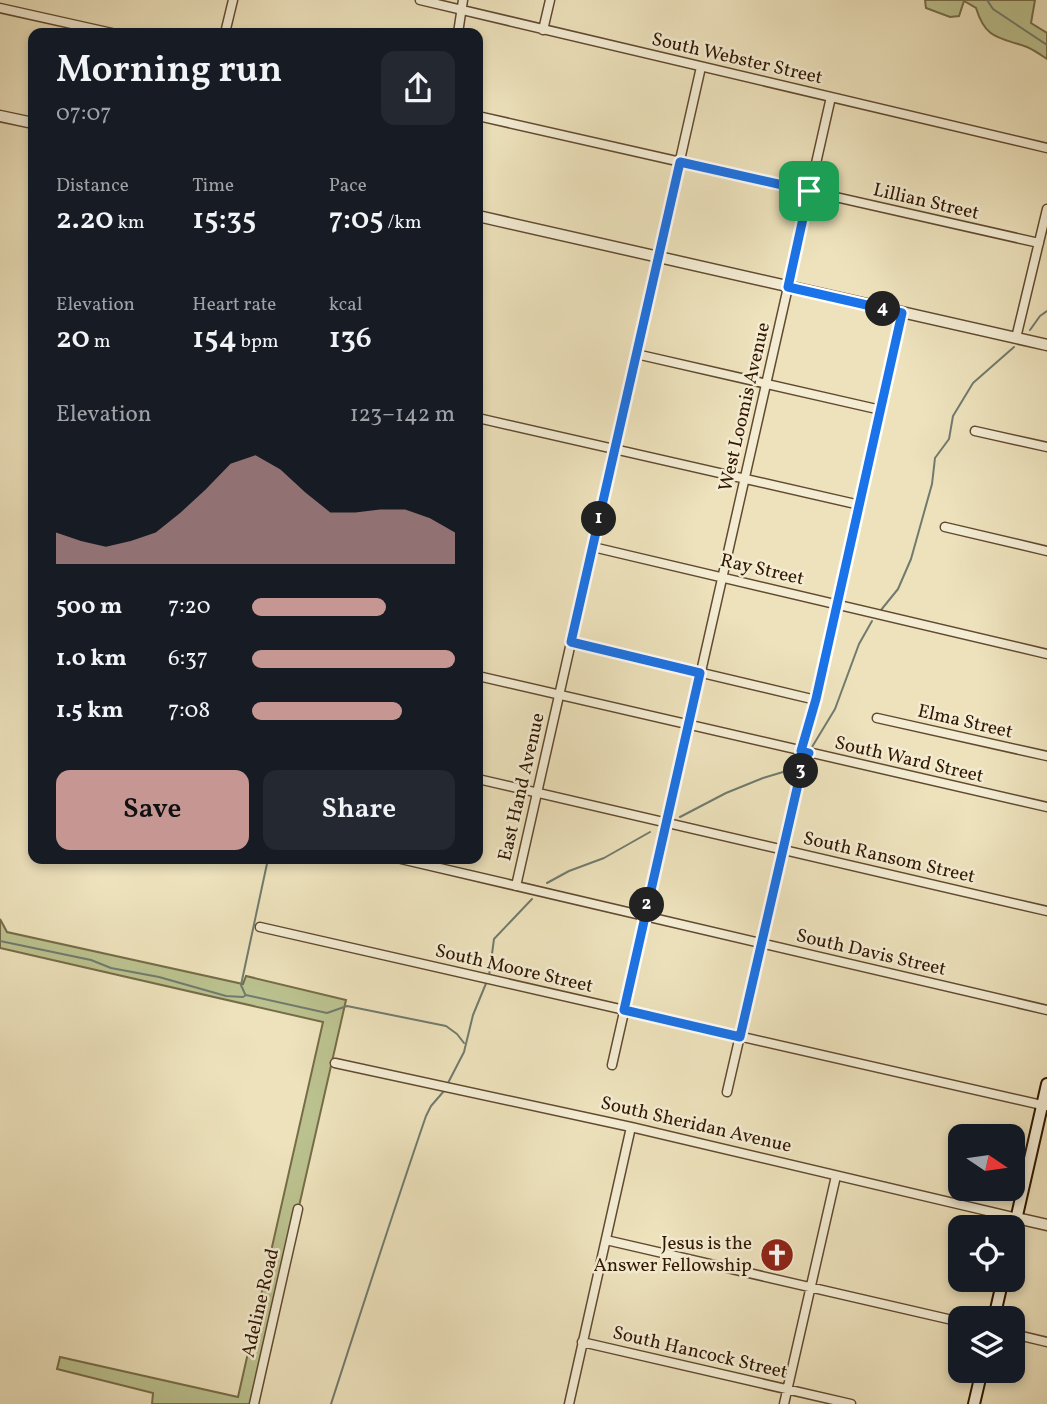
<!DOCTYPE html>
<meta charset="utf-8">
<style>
body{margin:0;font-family:Vollkorn,serif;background:#242831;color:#f1f3f6;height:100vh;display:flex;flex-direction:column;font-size:26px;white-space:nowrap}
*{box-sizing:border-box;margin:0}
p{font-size:23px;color:#9ea1a6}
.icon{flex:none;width:38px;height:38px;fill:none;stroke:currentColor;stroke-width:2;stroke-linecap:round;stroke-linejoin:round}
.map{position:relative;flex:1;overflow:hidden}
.details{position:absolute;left:28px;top:28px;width:455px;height:836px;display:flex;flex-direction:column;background:#171b24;border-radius:14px;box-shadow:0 4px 10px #0003}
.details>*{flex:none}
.needle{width:46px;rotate:103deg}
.buttons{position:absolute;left:948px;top:1124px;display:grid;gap:14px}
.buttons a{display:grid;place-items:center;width:77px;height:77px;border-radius:14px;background:#171b24;box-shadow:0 4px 10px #0003;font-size:35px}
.pin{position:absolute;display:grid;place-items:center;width:60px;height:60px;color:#fff;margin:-30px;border-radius:14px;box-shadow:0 4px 10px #0006}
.km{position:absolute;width:35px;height:35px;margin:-18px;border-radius:50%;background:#222;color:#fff;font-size:19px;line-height:35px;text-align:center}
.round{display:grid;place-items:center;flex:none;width:74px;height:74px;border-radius:14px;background:#242831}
.headline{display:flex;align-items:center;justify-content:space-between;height:119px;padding:0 28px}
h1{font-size:38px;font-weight:600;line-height:52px}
.metrics{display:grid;grid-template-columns:repeat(3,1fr);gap:10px;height:119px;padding:7px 28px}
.metrics div{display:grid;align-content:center}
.metrics b{font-size:30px;font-weight:600}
.metrics small{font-size:19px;font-weight:400}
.metrics p{font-size:19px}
.chart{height:196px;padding:14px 28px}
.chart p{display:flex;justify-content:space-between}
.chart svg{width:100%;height:126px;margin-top:7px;fill:#c59692;opacity:.7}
.cta{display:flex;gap:14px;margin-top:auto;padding:14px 28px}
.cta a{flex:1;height:80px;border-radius:14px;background:#c59692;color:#111;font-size:28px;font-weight:600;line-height:80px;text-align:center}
.cta a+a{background:#242831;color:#f1f3f6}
ul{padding:0 28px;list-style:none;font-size:23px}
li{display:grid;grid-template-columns:112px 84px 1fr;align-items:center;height:52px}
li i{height:18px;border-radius:9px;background:#c59692}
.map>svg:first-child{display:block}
.green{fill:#bbc28f;stroke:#766c48;stroke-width:2}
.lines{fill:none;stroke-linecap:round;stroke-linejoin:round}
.stream{stroke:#707b6e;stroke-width:2}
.minor-casing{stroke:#614a30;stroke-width:11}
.tertiary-casing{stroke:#614a30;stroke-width:13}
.secondary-casing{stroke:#321701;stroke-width:14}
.minor{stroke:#f3ecd3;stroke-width:8}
.tertiary{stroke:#f3ecd3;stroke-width:10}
.secondary{stroke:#f3ecd3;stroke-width:10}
.route-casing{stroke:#fff;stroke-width:14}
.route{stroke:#1a73e8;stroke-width:9}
.labels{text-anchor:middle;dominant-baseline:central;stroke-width:5;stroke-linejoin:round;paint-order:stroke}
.street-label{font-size:19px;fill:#321701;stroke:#f3ecd3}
.poi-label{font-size:19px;fill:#321701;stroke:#f3ecd3;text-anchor:end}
</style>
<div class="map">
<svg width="1047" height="1404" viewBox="0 0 1047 1404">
<rect width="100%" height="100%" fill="#ede2bc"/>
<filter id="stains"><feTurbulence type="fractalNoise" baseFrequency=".00286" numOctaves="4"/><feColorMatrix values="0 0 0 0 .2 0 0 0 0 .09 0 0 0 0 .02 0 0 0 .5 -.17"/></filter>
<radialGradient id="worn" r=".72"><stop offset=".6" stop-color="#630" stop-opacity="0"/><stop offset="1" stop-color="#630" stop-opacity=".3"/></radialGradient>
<path class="green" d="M925,0h110l-4,23 16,10v26c-6,-4 -13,-9 -20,-12 -28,-10 -41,-7 -51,-39l-12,-7 -5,15 -9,1 -24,-9z
M0,919l7,13 236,52 3,-8 100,24 -92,404h-102l1,-11 -96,-24 3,-12 178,40 85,-375 -323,-74z"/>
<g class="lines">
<path class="stream" d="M987,0l6,9 54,36
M1030,330l10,-14 7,-5
M881,610l17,-21 13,-30 21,-75 3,-26 14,-19 4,-23 20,-33 41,-36
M812,747l23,-38 24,-65 13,-23
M680,817l46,-24 37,-15 20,-6 9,-12
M547,883l22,-12 35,-13 46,-26
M0,941l91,19 20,8 48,9 67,19 17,1 3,-2 81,18 20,-7 99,20 11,8 7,9
M489,976l5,-37 38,-40
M245,994l-4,-9 27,-126
M448,1083l16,-31 9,-37 14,-34
M331,1404c31,-96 62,-192 95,-288l5,-10 13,-15"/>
<g class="minor-casing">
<path id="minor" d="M420,0l627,148
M0,8l112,25
M543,30l7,-30
M225,33l8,-33
M458,33l5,-33
M478,116l561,127
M1016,338l31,-129
M636,354l245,56
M478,418l382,87
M975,431l72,16
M945,527l102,24
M593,547l454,107
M571,642l245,58
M478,676l569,131
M877,718l170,38
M801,751l15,-51 86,-387
M478,779l569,132
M401,859l646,151
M516,886l185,-819
M260,927l786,179
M335,1063l296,64 386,91
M612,1065l219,-968
M727,1092l77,-334 5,-5
M606,1240l355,82
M1013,1334l34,8
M582,1342l269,62
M254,1404l44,-195
M569,1404l62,-277
M784,1404l52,-228"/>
</g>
<g class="tertiary-casing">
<path id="tertiary" d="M0,116l33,7
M478,216l569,129
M1017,1218l30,7"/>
</g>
<g class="secondary-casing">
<path id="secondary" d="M1013,1233l34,-149
M994,1318l9,-39
M974,1404l8,-34"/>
</g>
<use href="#minor" class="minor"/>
<use href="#tertiary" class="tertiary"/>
<use href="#secondary" class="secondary"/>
</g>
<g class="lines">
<g class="route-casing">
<path id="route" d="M680,162l129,29 -21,96 114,26 -86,386 -15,52 8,2 -5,5 -64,279 -116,-27 76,-337 -129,-31z"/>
</g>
<use href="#route" class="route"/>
</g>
<defs>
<g id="church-disc" transform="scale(1.75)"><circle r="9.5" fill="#8f2418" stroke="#f3ecd3"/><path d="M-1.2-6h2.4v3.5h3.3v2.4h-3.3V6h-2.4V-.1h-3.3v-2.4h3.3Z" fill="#fff"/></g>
</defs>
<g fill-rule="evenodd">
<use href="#church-disc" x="777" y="1255"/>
</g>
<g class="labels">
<g class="street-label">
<text transform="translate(737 59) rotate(13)">South Webster Street</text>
<text transform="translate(926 202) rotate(13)">Lillian Street</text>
<text transform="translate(745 407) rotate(-77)">West Loomis Avenue</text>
<text transform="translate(762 570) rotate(13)">Ray Street</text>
<text transform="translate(965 722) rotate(13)">Elma Street</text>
<text transform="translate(909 760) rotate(13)">South Ward Street</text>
<text transform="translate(522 787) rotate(-77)">East Hand Avenue</text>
<text transform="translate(889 858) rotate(13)">South Ransom Street</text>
<text transform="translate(871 953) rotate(13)">South Davis Street</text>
<text transform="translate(514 969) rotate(13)">South Moore Street</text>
<text transform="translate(696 1125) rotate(13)">South Sheridan Avenue</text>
<text transform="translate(261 1303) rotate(-77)">Adeline Road</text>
<text transform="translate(700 1353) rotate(13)">South Hancock Street</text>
</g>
<g class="poi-label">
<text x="752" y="1244">Jesus is the<tspan x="752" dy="22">Answer Fellowship</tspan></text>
</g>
</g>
<rect width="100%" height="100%" filter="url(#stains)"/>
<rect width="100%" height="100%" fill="url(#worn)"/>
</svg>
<div class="buttons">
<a><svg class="needle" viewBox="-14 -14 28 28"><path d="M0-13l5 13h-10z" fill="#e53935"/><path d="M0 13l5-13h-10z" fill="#9ea1a6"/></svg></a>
<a><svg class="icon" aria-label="locate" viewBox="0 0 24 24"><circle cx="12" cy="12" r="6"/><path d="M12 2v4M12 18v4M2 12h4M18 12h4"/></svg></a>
<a><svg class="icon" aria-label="layers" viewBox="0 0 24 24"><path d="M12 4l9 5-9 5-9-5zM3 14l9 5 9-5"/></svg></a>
</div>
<div class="pin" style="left:809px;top:191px;background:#1e9e55"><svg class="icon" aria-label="arrive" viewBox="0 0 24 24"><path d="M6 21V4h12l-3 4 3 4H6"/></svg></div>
<b class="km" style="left:599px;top:519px">1</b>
<b class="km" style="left:647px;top:905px">2</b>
<b class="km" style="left:801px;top:771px">3</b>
<b class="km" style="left:883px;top:309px">4</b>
<section class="details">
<div class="headline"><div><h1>Morning run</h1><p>07:07</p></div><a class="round"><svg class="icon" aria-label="share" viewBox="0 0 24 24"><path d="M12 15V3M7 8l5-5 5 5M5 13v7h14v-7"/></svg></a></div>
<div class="metrics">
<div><p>Distance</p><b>2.20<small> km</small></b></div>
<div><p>Time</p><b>15:35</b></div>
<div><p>Pace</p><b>7:05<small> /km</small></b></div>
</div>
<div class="metrics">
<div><p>Elevation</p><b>20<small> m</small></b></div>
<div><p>Heart rate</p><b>154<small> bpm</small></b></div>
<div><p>kcal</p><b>136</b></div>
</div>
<div class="chart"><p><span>Elevation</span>123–142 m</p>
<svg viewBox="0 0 160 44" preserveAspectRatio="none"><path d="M0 44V33L10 36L20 38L30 36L40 33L50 26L60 18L70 9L80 6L90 11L100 19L110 26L120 26L130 25L140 25L150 28L160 33V44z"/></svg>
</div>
<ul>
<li><b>500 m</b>7:20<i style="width:66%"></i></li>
<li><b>1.0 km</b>6:37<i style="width:100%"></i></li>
<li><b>1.5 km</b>7:08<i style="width:74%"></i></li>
</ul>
<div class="cta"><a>Save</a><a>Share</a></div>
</section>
</div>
